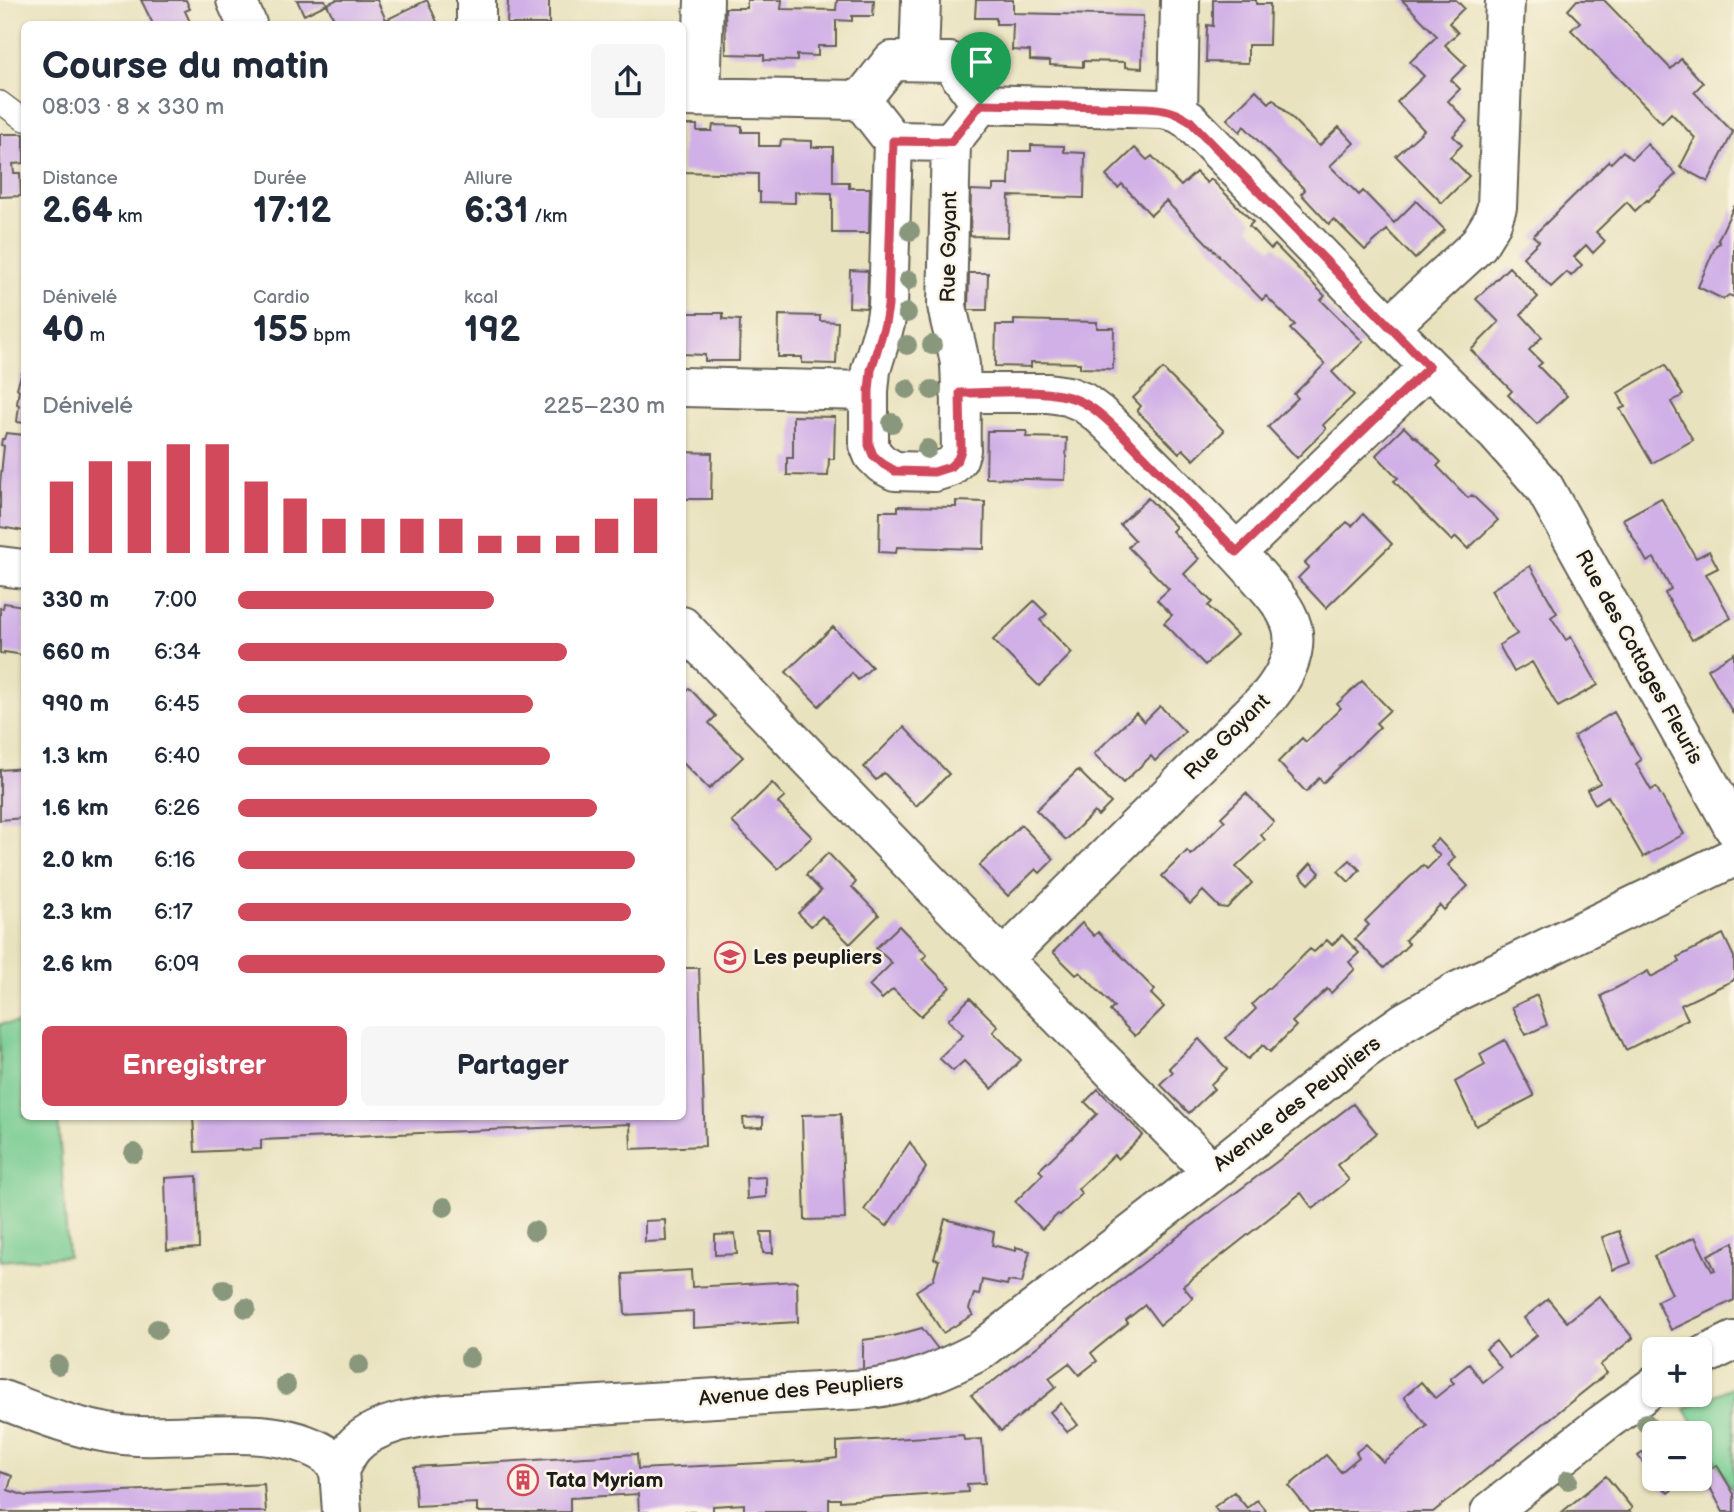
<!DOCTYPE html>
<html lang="fr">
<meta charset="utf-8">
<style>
body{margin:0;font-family:"Balsamiq Sans",sans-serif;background:#f6f6f7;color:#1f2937;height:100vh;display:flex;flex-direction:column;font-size:26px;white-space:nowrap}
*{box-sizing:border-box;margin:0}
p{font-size:23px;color:#747a83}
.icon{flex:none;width:38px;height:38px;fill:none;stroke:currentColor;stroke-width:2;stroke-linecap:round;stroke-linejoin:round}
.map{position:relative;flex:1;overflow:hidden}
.details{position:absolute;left:21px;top:21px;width:665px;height:1099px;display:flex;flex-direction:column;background:#fff;border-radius:10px;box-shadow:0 2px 5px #0004}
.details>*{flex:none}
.controls{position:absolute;left:1642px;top:1337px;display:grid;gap:14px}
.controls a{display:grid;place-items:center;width:70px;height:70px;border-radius:10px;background:#fff;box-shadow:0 2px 5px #0004;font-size:35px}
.pin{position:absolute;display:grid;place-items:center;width:60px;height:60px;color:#fff;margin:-72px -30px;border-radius:50% 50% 50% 0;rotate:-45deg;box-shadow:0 0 7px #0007}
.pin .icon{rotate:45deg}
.round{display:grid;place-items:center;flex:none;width:74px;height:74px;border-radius:10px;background:#f6f6f7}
.summary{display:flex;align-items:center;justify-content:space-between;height:119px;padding:0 21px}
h1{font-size:38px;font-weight:800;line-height:52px}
.metrics{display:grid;grid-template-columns:repeat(3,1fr);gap:10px;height:119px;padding:7px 21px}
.metrics div{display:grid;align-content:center}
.metrics b{font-size:35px;font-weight:800}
.metrics small{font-size:19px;font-weight:400}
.metrics p{font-size:19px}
.chart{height:196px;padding:14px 21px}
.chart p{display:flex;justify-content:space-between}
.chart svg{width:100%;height:126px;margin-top:7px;stroke:#d1495b;stroke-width:6}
.button{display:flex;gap:14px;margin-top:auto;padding:14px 21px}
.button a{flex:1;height:80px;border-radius:10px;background:#d1495b;color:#fff;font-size:28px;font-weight:800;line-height:80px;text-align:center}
.button a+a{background:#f6f6f7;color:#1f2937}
ul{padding:0 21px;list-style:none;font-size:23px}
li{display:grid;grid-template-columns:112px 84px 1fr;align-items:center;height:52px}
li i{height:18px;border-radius:9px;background:#d1495b}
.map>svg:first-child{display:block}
.green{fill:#73ca8f;stroke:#487356;stroke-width:2}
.building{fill:#d1b0e7}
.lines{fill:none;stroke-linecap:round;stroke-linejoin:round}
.service-casing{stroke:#646155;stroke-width:24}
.minor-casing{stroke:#646155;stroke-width:42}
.service{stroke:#fff;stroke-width:21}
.minor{stroke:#fff;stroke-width:38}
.tree{fill:#89977b}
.route-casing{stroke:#fff;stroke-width:14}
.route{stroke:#d1495b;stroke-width:9}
.labels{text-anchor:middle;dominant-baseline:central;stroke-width:5;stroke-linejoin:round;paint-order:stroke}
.street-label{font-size:21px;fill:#1c1c1c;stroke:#fcf5e5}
.poi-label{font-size:21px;font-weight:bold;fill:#1c1c1c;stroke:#fcf5e5;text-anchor:start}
</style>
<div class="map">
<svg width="1734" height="1512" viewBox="0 0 1734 1512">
<rect width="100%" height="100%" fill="#fcf5e5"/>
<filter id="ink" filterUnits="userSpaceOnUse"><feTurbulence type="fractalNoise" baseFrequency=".0143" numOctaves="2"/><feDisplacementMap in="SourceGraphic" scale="14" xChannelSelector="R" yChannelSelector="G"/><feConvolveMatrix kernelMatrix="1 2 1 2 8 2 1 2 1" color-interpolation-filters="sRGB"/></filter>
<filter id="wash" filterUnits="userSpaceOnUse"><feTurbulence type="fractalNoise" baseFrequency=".00686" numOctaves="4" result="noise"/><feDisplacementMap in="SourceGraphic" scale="28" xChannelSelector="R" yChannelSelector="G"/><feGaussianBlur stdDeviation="1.57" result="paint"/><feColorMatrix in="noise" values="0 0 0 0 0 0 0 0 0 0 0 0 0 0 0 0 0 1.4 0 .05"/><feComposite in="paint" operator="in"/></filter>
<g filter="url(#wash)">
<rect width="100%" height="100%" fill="#e9e2be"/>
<path class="green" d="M24,1022v94l34,1 10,139 -68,5v-237z
M1734,1386v108l-49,-85z"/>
<g id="blocks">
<path class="building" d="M141,0h45l4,9 -5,2 6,13h-38z
M297,0h28l2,4 -23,11z
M336,0h41l9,20 41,-20 11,24h-50l-1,-1 -4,1h-47l-9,-20z
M508,0h41v24h-42z
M747,0h35l-1,9 55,1 1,-10h37l-1,16h-21v5l-16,-1v26h-18v10l-21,-1v6l-33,-1v-5l-38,-1 -1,-46h22z
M976,0h37v13l130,3 -1,52 -17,-1v-5l-42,-1v6l-33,-2v-4l-20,-1v-9l-18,-1 1,-26h-17v-6h-21z
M1213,0h43v4h14l-1,41h-21v18l-42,-1 1,-37 6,1z
M1402,0h54l8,8 -15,15 9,10 -13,12 21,20 -15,15 9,9 -12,12 19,20 -14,15 9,9 -12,12 19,19 -27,27 -46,-47 28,-26 -27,-28 27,-26 -14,-14 27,-26z
M1577,0h27l67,69 10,-10 22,24 -9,9 39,40 -25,50 -28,-15 15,-29 -24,-25 -9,10 -91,-93 9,-8 -12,-12z
M1256,90l13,13 4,-4 46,47 20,-19 15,16 -24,23 29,29 4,-4 31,32 22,-22 29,29 -30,29 -28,-29 -22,20 -31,-31 -5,5 -28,-30 4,-4 -61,-64 -4,6 -13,-13z
M682,125h15v6h15l1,-6 29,1v6h17v14h21l1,-6 31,1v6h21v35h16v6h21l-1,45h-37v-40l-37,-1v11l-35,-1v-10h-2v-18l-76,-2z
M0,134h24v29l-11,1 1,9h6l1,23 -21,1z
M1647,144l29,30 -28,27 -1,-1 -12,11 -8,-9 -31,30 9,9 -12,12 -7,-8 -12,12 8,8 -11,11 -4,-4 -16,15 -28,-30 16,-16 -6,-5 76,-75 2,2 12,-12 9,8z
M1031,145l33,1v6l21,1 -1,45 -75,-2 -1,41 -38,-1 1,-46 22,1v-6h16l1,-34h21z
M1135,148l12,12 5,-4 29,30 15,-14 11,11 4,-4 42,43 -4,4 22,23 4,-4 5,5 45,46 -4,4 42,42 -31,30 22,23 -31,30 3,4 -29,29 -29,-31 30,-29 -4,-4 31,-30 -35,-35 5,-4 -29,-29 -4,4 -96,-99 -15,14 -29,-31 -4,4 -12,-12z
M1734,206v91l-5,-2 -6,4 -25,-12 18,-42 4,-2 -2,-3z
M1509,267l29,30 -17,17 21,23 -13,13 13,13 -4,3 29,30 -30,28 -29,-29 4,-4 -41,-41 28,-28 -23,-23z
M850,270l18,1 -1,37 -18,-1z
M969,273h19l-1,37h-19z
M682,313h41v6l17,1 -1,41h-34v-6l-23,-1z
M779,315l41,1v5l18,1 -2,42 -34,-1v-6h-24z
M1014,320l83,2v6h17l-1,41 -33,-1v-5l-49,-1v5l-36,-1 1,-41h18z
M1665,365l18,30 -12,7 22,38 -41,23 -32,-54 5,-2 -7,-14z
M1163,369l61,62 -30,29 -11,-11 -4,4 -42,-42 4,-5 -8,-8z
M22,373l2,1v49l-7,-1 2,-17 -2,-1 2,-14 -2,-2z
M793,416l42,1 -1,42h-5l-1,17 -41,-1v-17h6z
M1404,427l10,10 1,-1 26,26 -4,4 31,32 4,-3 26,25 -30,29 -12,-12 -4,4 -29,-29 -29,-31 4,-3 -22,-23z
M987,431h40l-1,6 41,1 -2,42 -79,-2z
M6,433l18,2v96l-24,-4v-43l4,-38 -3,-1 1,-6h2z
M682,452l30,1 -1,46h-29z
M1148,498l28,29 -4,4 27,28 -15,15 28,28 -4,4 29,29 -32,30 -41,-42 8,-8 -15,-15 12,-11 -41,-42 7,-7 -15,-16z
M1661,498l35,60 13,-7 9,17 -12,6 25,44 -39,22 -27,-47 6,-4 -17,-31 -7,4 -24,-43z
M956,501l29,1 -1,47 -87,-2 -1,6 -17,-1 1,-41h18v-5l58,1z
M1363,514l29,30 -66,64 -28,-30 11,-11 -4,-4 42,-41 5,4z
M1530,566l27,47 -6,4 15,23 5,-3 27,48 -40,22 -26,-45 -18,10 -15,-27 18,-11 -26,-44z
M1034,601l13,13 -7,6 32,33 -33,33 -46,-46z
M4,603l20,3v49l-20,-3v2l-4,-1v-45h3z
M833,627l39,40 -14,13 -6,-7 -33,33 -33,-34z
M1734,653v62l-26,-46z
M1362,681l28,29 -14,13 4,4 -57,56 -4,-5 -13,14 -28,-30 24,-24 4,4 35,-34 -4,-4z
M689,688l27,28 -7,7 34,34 -34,32 -27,-27v-68z
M1160,706l25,26 -30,29 -4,-5 -28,27 -29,-29 42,-41 8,9z
M1614,712l27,48 -5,4 15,26 5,-3 28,47 -41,23 -35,-61 -13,8 -8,-14 13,-7 -26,-47z
M904,727l45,47 -33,32 -32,-33 -8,7 -12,-13z
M24,768v50l-24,2v-50z
M1078,770l33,33 -13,13 -4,-4 -28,28 -30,-30z
M772,783l13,14 -7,6 34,34 -34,32 -46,-47z
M1246,793l28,29 -13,13 4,5 -29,27 16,16 -25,25 -8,-1 -16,-16 -13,13 -28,-28 25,-25 4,4 34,-34 -4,-4z
M1021,825l33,34 -14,14 -4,-4 -28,27 -29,-30z
M1438,839l17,18 -7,8 20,21 -24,24 -4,-5 -35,35 4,4 -25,24 -29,-29 14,-14 -4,-4 28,-28 30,-28 4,4 13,-13 -10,-10z
M828,853l28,29 -4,5 27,28 -29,29 -28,-28 -11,10 -13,-13 23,-22 -15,-16z
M1350,860l10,10 -11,12 -11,-11z
M1311,863l9,10 -11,11 -9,-9z
M1082,923l12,13 4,-4 57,58 -4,4 13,13 -29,29 -25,-25 4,-4 -34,-35 -4,3 -23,-23z
M899,926l28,29 -5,4 28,28 -29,29 -28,-27 -11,10 -13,-13 23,-23 -16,-15z
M1723,934l11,23v23l-53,25 7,14 -62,31 -25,-54 47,-25 3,6 29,-15 -2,-5z
M1342,935l17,18 -10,9 6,7 -24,24 -4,-4 -35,33 4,4 -26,26 -7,-7 -15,14 -22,-21 30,-29 -4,-5 58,-55 4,3 13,-12 5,5z
M682,968h17l6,178 -74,3 -1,-25 -369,16v9l-66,3 -2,-36h489z
M1537,995l10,30 -21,10 -14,-28z
M970,998l28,28 -5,6 28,28 -29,29 -28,-28 -11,10 -14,-13 24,-23 -15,-15z
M1199,1039l28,30 -17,16 4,4 -25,24 -29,-29 13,-12 -4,-4z
M1505,1040l29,56 -58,30 -21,-44 30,-17 -5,-11z
M1098,1089l45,46 -25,24 -4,-4 -36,34 4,5 -22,21 -2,-1 -16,15 -27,-27 28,-28 -4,-4 58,-56 -12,-12z
M1353,1104l24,29 -40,32 12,15 -36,29 -12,-16 -118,93 10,12 -33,27 -15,-20 -19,15 2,3 -37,30 6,8 -18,14 -10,-12 -20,15 7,9 -55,44 -30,-36 20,-12 152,-120z
M841,1114l4,105 -40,1 -3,-105z
M763,1117v10l-19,1 -1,-10z
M910,1142l16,26 -39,58 -23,-16z
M197,1176l2,72 -32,2 -2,-72z
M766,1177v20l-19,2 -1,-21z
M945,1219l49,13 -2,13 24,6v-4l14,4 -8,32 -14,-2 -1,4 -25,-5 -3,15 -5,-1 -5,15 4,6 -30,18 -27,-42 17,-11 6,-20 -5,-1z
M665,1220l1,21 -21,1v-21z
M1619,1231l12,32 -18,7 -11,-33z
M761,1232h11l1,21h-10z
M735,1234l2,20 -22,1v-20z
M1695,1237l17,34 3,-1 -7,-15 26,-13v58l-63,30 -14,-29 15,-7 -18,-38z
M691,1270l1,17 105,-6 1,41 -105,6v-17l-68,4 -2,-41z
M1599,1296l34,42 -33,27 7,8 -174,139h-123l-21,-26 37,-31 15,17 18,-15 -3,-5 10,-8 17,18 44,-36 -23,-29 17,-15 14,16 19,-15 -4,-4 19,-15 14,18 18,-14 -15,-19 10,-8 13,17 28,-23 -13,-17 24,-19 19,23z
M922,1328l19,25 -26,11 -52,8v-32l30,-4z
M1061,1403l17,22 -11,7 -17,-20z
M963,1435l1,5 18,-1 3,44 -18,1 1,8 -128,9v-2h-11v13h-85v-8l-31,2v6h-74l-1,-18 -68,4v14h-93v-9l-61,3 -2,-39 223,-13 1,15 183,-9 16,-2v-16z
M1654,1444v32l-16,-20z
M1717,1465l17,29v18h-11l-20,-38z
M0,1472l12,4 -4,14 18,6 238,-12 2,28h-266z
M1606,1476l26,32 -3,3 1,1h-68z
M1656,1479h30l-18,14z
M1234,1492l13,16 10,-8 10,12h-49l-4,-5z"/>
</g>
</g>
<g filter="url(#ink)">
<use href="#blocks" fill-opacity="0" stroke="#646155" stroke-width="2"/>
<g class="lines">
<g class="service-casing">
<path id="service" d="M0,102l24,18"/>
</g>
<g class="minor-casing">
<path id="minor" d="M236,0l11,24
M476,24v-24
M892,61l58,1 31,42 -30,38 -58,-1 -32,-41z
M919,61l2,-61
M682,97l179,3
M701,97l3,-97
M981,104l182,5 15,4 11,7 240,247 67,66 48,54 190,341
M1178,113l2,-113
M893,141l-5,165 -3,18 -14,46 -2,21v54l4,10 9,9 13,7 39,1 16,-5 8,-8 3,-9c-1,-28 1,-57 -1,-85 -2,-20 -10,-39 -13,-60l4,-163
M1390,326l88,-81 14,-23 5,-15 8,-207
M682,387l187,4
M960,393h88l20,3 15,6 16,12c33,30 64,62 95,94 21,22 42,43 62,66 14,16 30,32 36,53 6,26 -7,49 -22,68l-267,264
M1237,552l192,-185
M0,566l24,3
M682,626l321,333 209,213
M1699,1358l35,-17
M0,1399c35,13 71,28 108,34 67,12 157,-16 217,21 6,4 10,11 14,16
M339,1470c4,-8 8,-16 14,-23 21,-24 62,-29 92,-33l424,-25c42,-5 74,-19 111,-38l232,-179 152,-122 40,-28 54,-31 276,-134
M339,1470l3,42
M1490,1512l112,-88 52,-38"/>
</g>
<use href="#service" class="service"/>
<use href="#minor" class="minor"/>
</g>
<g class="tree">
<circle cx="910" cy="231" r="10"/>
<circle cx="909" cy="280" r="10"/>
<circle cx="907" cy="313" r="10"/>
<circle cx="907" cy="345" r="10"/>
<circle cx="932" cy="345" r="10"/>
<circle cx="907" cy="389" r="10"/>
<circle cx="932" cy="390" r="10"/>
<circle cx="892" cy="423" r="10"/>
<circle cx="927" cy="449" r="10"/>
<circle cx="134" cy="1153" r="10"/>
<circle cx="444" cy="1207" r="10"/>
<circle cx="534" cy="1231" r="10"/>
<circle cx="224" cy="1289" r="10"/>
<circle cx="246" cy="1308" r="10"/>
<circle cx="157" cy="1329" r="10"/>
<circle cx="470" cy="1358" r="10"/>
<circle cx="58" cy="1365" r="10"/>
<circle cx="359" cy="1365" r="10"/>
<circle cx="286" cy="1385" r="10"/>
<circle cx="1646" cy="1423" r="10"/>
<circle cx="1568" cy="1480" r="10"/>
</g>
</g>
<g class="lines" filter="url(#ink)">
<g class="route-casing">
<path id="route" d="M981,104l165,4c17,1 29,3 43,12l240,247 -192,185 -118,-121c-12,-11 -24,-23 -39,-30 -30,-14 -86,-8 -120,-8l1,57 -3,9 -8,8 -16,5 -39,-1 -12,-7 -10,-9 -4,-10v-54l2,-21 14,-46 3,-18 5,-165 58,1z"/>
</g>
<use href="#route" class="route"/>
</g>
<defs>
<g id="school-ring" transform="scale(1.575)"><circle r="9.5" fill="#fcf5e5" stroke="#d1495b" stroke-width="1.5"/><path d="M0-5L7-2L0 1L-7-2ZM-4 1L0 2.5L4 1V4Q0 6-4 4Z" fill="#d1495b"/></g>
<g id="building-ring" transform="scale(1.575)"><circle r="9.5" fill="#fcf5e5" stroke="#d1495b" stroke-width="1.5"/><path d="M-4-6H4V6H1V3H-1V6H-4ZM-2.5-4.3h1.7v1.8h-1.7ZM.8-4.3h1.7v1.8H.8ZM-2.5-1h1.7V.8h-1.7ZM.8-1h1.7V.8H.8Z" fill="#d1495b"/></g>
</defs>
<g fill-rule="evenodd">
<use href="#school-ring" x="730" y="957"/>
<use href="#building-ring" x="523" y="1480"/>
</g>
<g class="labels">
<g class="street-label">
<text transform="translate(949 247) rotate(-89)">Rue Gayant</text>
<text transform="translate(1639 657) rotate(61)">Rue des Cottages Fleuris</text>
<text transform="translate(1227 737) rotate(-45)">Rue Gayant</text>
<text transform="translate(1297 1104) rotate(-38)">Avenue des Peupliers</text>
<text transform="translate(801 1390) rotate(-5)">Avenue des Peupliers</text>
</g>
<g class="poi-label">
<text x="753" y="957">Les peupliers</text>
<text x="546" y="1480">Tata Myriam</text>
</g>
</g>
</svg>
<div class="controls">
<a>+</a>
<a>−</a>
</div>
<div class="pin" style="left:981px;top:104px;background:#1e9e55"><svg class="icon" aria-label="arrive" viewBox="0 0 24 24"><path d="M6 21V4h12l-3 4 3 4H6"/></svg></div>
<section class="details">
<div class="summary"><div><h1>Course du matin</h1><p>08:03 · 8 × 330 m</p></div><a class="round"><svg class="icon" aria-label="share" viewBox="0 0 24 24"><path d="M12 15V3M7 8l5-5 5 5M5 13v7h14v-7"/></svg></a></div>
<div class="metrics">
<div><p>Distance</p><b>2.64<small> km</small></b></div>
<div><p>Durée</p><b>17:12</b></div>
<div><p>Allure</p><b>6:31<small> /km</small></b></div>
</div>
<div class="metrics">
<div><p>Dénivelé</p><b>40<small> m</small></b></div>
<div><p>Cardio</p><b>155<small> bpm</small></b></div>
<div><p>kcal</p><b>192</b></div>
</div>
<div class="chart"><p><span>Dénivelé</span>225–230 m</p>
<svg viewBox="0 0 160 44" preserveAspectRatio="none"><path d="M5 44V19M15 44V12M25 44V12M35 44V6M45 44V6M55 44V19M65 44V25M75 44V32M85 44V32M95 44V32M105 44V32M115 44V38M125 44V38M135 44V38M145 44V32M155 44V25"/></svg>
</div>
<ul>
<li><b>330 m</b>7:00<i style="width:60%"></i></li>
<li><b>660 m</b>6:34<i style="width:77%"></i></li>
<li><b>990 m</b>6:45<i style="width:69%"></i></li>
<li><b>1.3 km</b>6:40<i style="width:73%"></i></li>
<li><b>1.6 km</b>6:26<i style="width:84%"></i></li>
<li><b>2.0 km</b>6:16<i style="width:93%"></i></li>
<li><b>2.3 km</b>6:17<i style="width:92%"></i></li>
<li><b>2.6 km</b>6:09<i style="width:100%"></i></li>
</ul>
<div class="button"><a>Enregistrer</a><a>Partager</a></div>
</section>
</div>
